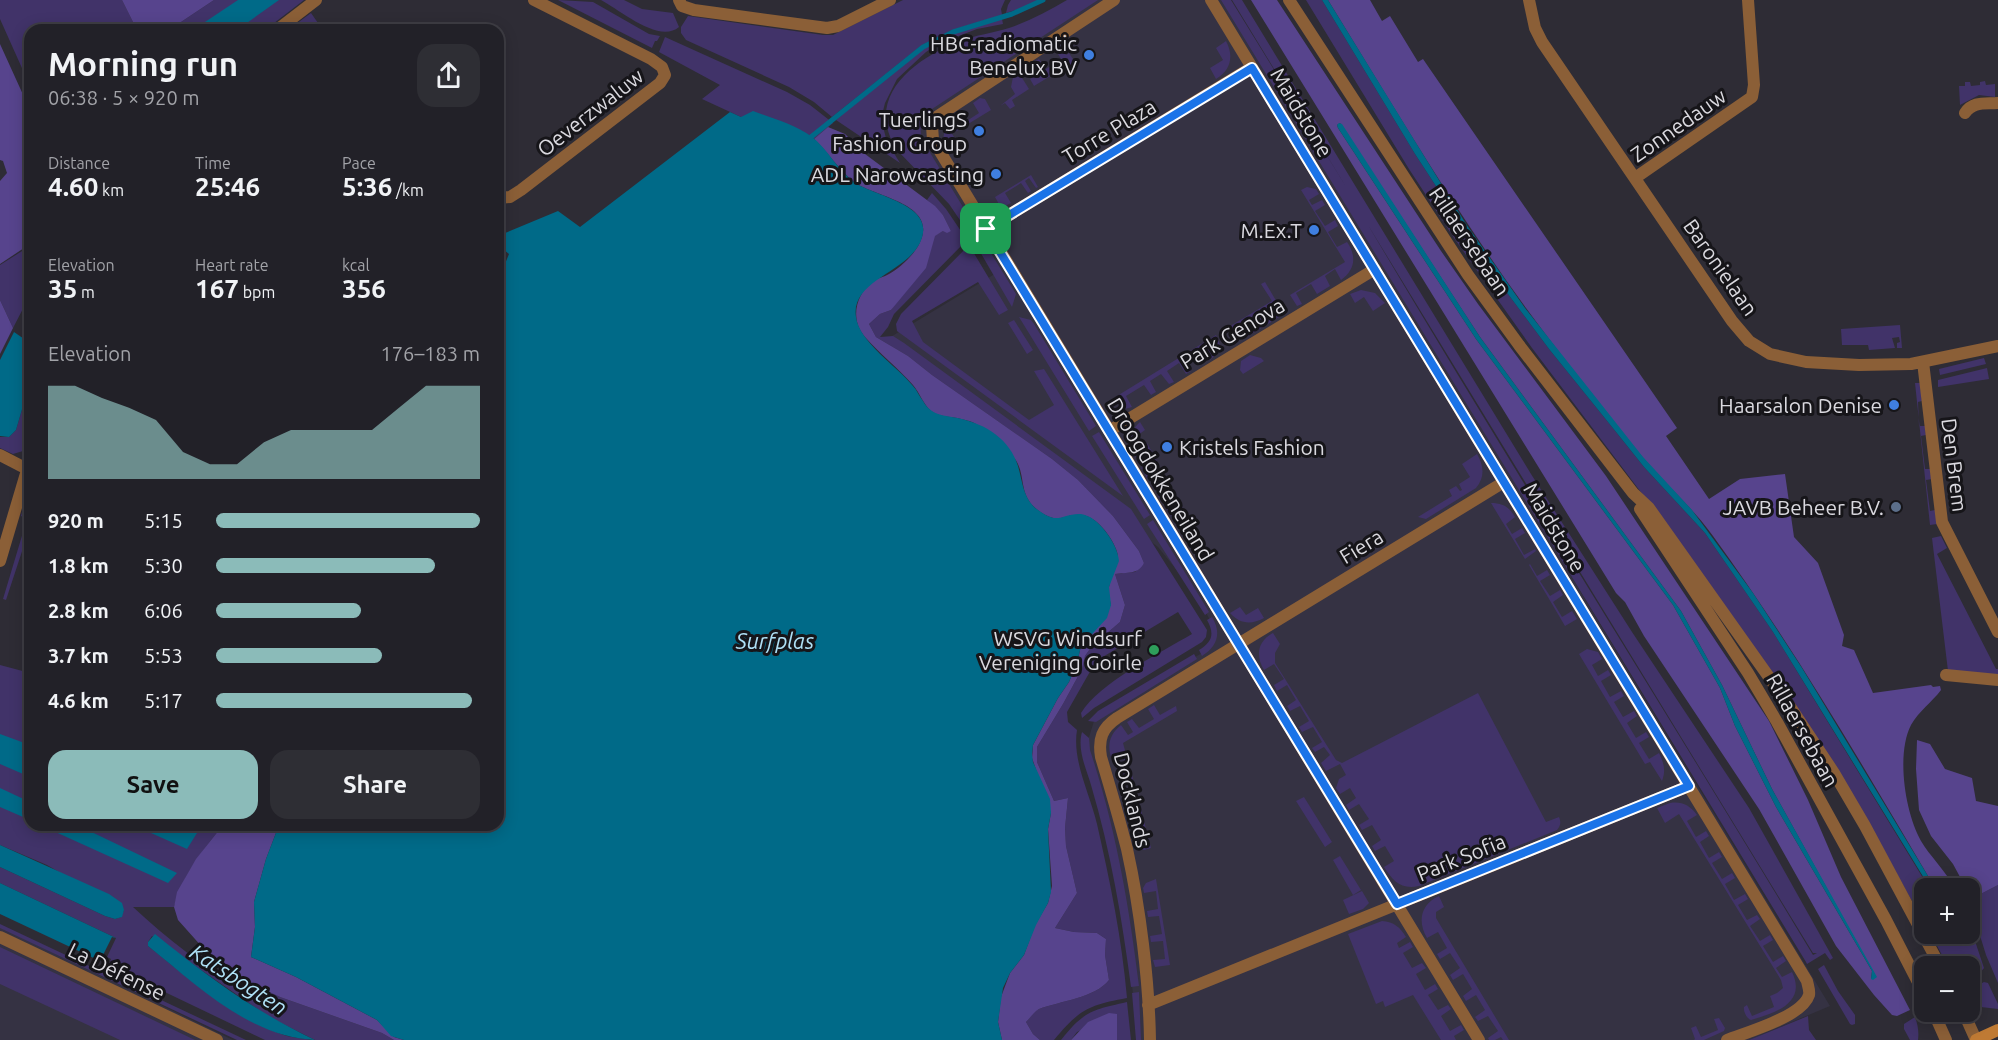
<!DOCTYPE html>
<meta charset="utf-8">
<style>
body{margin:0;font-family:Ubuntu,sans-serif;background:#2e2e34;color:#f1f3f6;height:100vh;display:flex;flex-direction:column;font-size:22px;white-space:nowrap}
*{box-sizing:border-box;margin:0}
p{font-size:20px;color:#a2a3a8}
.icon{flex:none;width:33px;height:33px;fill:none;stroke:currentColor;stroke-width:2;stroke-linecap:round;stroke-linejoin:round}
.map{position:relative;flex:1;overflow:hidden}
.details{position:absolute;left:24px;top:24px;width:480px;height:807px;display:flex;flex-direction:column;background:#222128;border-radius:18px;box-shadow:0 3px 15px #0003,0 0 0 2px #3f3e45}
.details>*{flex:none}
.fabs{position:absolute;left:1914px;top:878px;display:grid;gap:12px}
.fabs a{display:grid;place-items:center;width:66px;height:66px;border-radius:12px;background:#222128;box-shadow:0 3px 15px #0003,0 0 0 2px #3f3e45;font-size:30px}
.pin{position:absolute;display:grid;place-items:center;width:51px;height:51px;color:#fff;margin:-26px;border-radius:12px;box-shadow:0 3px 9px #0006}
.round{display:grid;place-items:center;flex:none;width:63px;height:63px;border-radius:18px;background:#2e2e34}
.summary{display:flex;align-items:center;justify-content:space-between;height:102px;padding:0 24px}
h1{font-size:33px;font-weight:700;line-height:45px}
.metrics{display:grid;grid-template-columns:repeat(3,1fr);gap:9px;height:102px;padding:6px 24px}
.metrics div{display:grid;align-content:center}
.metrics b{font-size:26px;font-weight:700}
.metrics small{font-size:16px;font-weight:400}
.metrics p{font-size:16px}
.chart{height:168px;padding:12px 24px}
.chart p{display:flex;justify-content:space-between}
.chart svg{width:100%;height:108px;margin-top:6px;fill:#8bbbb9;opacity:.7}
.button{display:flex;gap:12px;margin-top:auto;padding:12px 24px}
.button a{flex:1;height:69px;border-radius:18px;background:#8bbbb9;color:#111;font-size:24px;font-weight:700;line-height:69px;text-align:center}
.button a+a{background:#2e2e34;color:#f1f3f6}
ul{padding:0 24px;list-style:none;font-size:20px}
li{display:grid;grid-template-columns:96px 72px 1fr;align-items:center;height:45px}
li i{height:15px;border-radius:8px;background:#8bbbb9}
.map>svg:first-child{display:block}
.industrial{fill:#353243}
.green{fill:#413369;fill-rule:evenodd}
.forest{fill:#57448d;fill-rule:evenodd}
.water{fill:#006a88}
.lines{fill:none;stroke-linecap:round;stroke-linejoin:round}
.stream{stroke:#006a88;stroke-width:5}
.minor{stroke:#8b5f37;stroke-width:12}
.tertiary{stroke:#8b5f37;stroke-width:12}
.secondary{stroke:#bf7a34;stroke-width:12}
.route-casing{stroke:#fff;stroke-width:12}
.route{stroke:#1a73e8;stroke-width:8}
.shop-dot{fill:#3f7fe0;stroke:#161519;stroke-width:2}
.service-dot{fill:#5c6f8a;stroke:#161519;stroke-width:2}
.leisure-dot{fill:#2e9e5b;stroke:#161519;stroke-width:2}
.labels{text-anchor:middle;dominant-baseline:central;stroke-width:6;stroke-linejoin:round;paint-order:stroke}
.poi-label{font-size:21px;fill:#dad9df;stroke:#161519;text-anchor:end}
.street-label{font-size:21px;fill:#dad9df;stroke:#161519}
.water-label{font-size:22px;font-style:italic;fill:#afe1f6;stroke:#161519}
</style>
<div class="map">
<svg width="1998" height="1040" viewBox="0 0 1998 1040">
<rect width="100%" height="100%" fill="#2e2c35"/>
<path class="industrial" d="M1090,0h134l606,1006 -81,34h-611l-20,-182 -32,-111 8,-26 26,-19 87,-52 9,-20 -24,-41 -34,-42 -274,-206 114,-69 -78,-131 -1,-27z
M0,927l233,113h-233z"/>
<path class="green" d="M0,0h122l15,30h-107v56l-30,-67z
M214,0h90l-39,30h-96z
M558,0l35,2 56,32 11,2 -3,5h-2l-3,7z
M601,0h23l18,9 31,4 6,14c-20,17 -59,-17 -78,-27z
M903,0h102l-4,9 1,6 -50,15 -30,15 -90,72 -18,-15 -25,-15 -103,-47 -5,-7v-6l7,-11 135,19h10z
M1011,0h28l-10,6 -23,7 2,-8z
M1067,0h31l-166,109c-11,9 -14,19 -9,32l49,81 -8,4 -15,-22 -52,-54c-34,-53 17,-91 63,-109 16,-6 33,-8 49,-13 20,-7 40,-17 58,-28z
M1221,0h10l117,190 -116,-190h10l289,474 101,158 117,176 84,150 -3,2 -5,-7 -18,11 -1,-2zM1368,225l445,728h4l-4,2c-147,-244 -300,-485 -445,-730z
M1306,0h16l93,154 81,124 53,71 67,83 28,35 61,66 68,99 153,251 4,2 2,-2 2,5h-10v35l-69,-125 -184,-266 -139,-184 -78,-110 -45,-69z
M311,13l7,10 -9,7h-21z
M1002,19l1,5 -26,5 -37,14 -14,9 -29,27 -12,24 -4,16 6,23 13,21 -64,-43c37,-32 75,-71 121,-88 15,-6 30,-9 45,-13z
M665,37l122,55 23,13 23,18 -19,16 -5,-4 -68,-18 -39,-18 18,-14 -61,-33z
M1226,41c8,15 5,29 -10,38l-6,-11 13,-8 -7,-12z
M1060,46l6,9 3,-2 9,14 -7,5 -4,-6 -33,20 -4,-7 11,-7 -7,-10 5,-3 7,10 15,-10 -6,-10z
M1019,73l10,16 -17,11 3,6 -5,3 -5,-6 -5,3 15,-12 -4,-7 2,-10z
M1985,81l1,4 9,-1v13l-16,-2 -19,10 -1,-19h6v-4h5l1,4 9,-1v-3z
M980,98l5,1 6,11 -36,22 -7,-12 7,-6 7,10 17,-11 -6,-10z
M946,124l13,21 -10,6 -6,-12z
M1031,175l7,12 -2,1 -7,-10 -4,3 6,10 -3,2 -7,-10 -16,10 6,10 -10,5 -6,-11z
M1307,187l9,2 3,5 -10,6 3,5 10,-5 3,5 -10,6 10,15 10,-6 3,6 -10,6 9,15 10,-5c10,14 8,28 -6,38l-6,-11 -10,7 5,10 -13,8 -6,-10 -15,9 6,11 -5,2 -7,-11 55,-33 -44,-72z
M932,193l14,16 21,31 -73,74 -6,13 -8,10 13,-1 11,7 227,166 76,121 -1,7 -4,5 -108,66 -12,10 -1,-5c18,-30 79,-60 111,-79l-14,-22 -82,49 -29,51 1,10 9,8c-5,31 13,64 20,94 13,57 25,115 30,174 -39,7 -48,12 -73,42h-14l-7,-6 -7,-12c4,-4 8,-11 13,-13 21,-8 56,-11 70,-29l-4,-25 1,-16 -9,-6 -23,-1 -19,-4 22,-35 -11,-47 -1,-18 3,-30 -14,3 -17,-39v-15l26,-43 19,-35 3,-13 7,-10 28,-24 5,-17 -10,-31 20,-2 9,-9 -5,-12 -26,-35 -35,-36 -26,-21 -120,-84 -24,-19 -32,-19 -7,-13 11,-10 11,-4 43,-74 9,-5h8l-8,-16 -16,-15z
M975,227l41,67 -4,13 -44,-76z
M969,245l39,65 -9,5 -21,-33 -66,39 11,21 106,78 25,-15 -20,-34 10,-2 79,127 -226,-165 -1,-7 5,-10z
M30,246v49l-17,33 -13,-28v-35z
M1265,282l19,32 -39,24 -12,-1 -6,-9 45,-27 -11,-17z
M1361,290l14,3 10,10 -12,8 -9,-14 -9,6 -5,-9z
M1019,317l12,3 3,4 62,102 -7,5z
M1014,320l19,30 -6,4 -19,-31z
M1900,325l2,23h-5v-5l3,-1 -1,-5 -7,1 3,10 -26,2 -1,-5h-26l-1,-16z
M1216,335l5,12 -3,6 -8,7 -7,-11 -18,11 6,11 -5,3 -7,-11 -12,8 7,11 -5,2 -8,-10 -11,7 6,11 -5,3 -7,-10 -18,11 6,11 -7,2 -8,-13z
M1250,355l11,3 3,3 -21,13 -3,-4 1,-9z
M1984,358l2,6 -46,11 -1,-6z
M1987,368l2,11 -51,8v-7z
M30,382v53l-3,12 -4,4 -10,3 -13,-6v-11h9l7,-7z
M1915,383h5l2,18 -4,1 1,24h6l1,9 -5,1 4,33h5l2,10 -6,1 4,31 5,-1 2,14 -7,1z
M1140,422l5,8 -7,5 6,9 3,-1 10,18 -14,9 -2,-2 10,-7 -6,-10 -10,6c-8,-13 -6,-25 5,-35z
M1099,432l51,83 -6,4 -52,-83z
M1477,454c7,12 8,23 -1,34l-50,31 -8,-2 34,-21 -3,-6 7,-4 4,5 2,-1 -3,-6 11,-7 -8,-13z
M1157,466l30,49 -7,4 -9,-3 -4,-7 10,-6 -6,-10 -11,6 -3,-5 10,-6 -9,-16 -11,6 -2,-4z
M1491,503c12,0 18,4 24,14l-9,7 6,10 10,-6 3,5 -10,6 9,16 11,-6 1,2 -11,8z
M23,508l7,3v16l-24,73 -3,-1 24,-80 -6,-3z
M1153,520l56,92 -4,3 -58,-91z
M1941,536l6,12 -10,6 59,115h2v8l-50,-6 -16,-133z
M1530,564l7,12 10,-6 3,5 -10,6 10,15 10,-6 3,5 -10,7 9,15 10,-6 5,8 -12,7 -36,-61z
M1240,607l6,8 12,-7 6,10c-13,7 -24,6 -34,-5z
M1212,617c10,16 5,30 -10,39l-3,-6c13,-8 16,-16 8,-30z
M1273,633l7,11 -5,9v10l61,97 6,3 136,-70 68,129 13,-5c2,5 2,8 -2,13l-138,56c-18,4 -26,-5 -35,-19l10,-6 -9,-15 -10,5 -3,-5 9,-6 -9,-15 -10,5 -3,-5 10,-6 -10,-15 -10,6 -3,-5 10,-7 -6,-10 -10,6 -4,-6 3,-9 7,-4 -6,-11 -14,7 -5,-8 9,-8 -6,-8 -9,5 -3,-4 10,-6 -9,-15 -11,5 -3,-5 10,-6 -9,-15 -10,5 -3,-5 9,-6 -9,-15 -10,6 -3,-6 10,-6 -10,-15 -10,6c-9,-15 -6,-29 9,-37z
M1587,649l11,3 4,7 -10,6 6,11 10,-6 3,5 -10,6 9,16 11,-6 3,5 -10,6 9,15 11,-6 3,5 -10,7 9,15 10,-6 3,5 -10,6 10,16 10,-6c5,10 7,18 3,28l-12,-19 -5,2 -66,-110z
M1194,654l3,5 -101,63 -8,-1 10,-10z
M0,665l30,8v152h193c-20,25 -41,51 -49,82h-41c34,32 73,61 113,86l1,-12 33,16 102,36 12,7h-79l-46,-23 -117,-81 -4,6v4c43,34 83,71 136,89 8,3 18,3 27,5h-46l-165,-79 9,3 2,-5 -4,-2 9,-19 -116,-55v-16l105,49 10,3 6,-2 3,-7 -77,-45 -47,-20z
M1154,705l6,10 16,-9 1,5 -54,32 6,22 -3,1 -4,-13 -11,4c-4,-13 -1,-23 10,-32l7,10 5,-3 -6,-10 5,-3 7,9 15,-9 -6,-10z
M1082,732l7,6 1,12c26,79 39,155 49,236l-8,1c-9,-68 -20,-135 -40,-202 -5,-17 -14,-35 -9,-53z
M1128,771l2,4h2l19,73 -7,2 -9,-4 -1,-7 11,-2 -3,-12 -11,2 -2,-5 12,-3 -5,-18 -11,3 -2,-6 12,-3 -5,-18 -12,3 -1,-6z
M1304,797l28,45 -7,5 -29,-46z
M1670,803c11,-2 20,2 27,12l-10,6 9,16 10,-6 3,5 -9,6 9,16 10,-6 3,5 -10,6 10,16 10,-6 3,5 -10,6 9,16 11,-6 3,5 -10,6 9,15 10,-5 3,4 -10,7 10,15 10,-6 3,5 -10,6 10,16 10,-6 3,5 -10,7 6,9 10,-5c15,31 -17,41 -41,48 -4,-1 -8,-9 -7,-13l3,-2 5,11 22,-9 -4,-11 7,-3 6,-5 -2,-8 -102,-166 -14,9 -8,-15z
M1340,856l21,34 -8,5 -20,-35z
M1156,879l14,86 -15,2 -2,-7 12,-1 -2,-18 -12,1 -1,-6 12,-2 -3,-18 -11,1 -1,-6 11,-2 -2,-18 -12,2 -1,-5 3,-5z
M1998,885v98l-12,-28 -12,-39 4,-2 -7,-15z
M1362,891l7,12 -6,6 -14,5 -6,-14z
M1439,896l5,11 -8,5v6l73,122h-6l-2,-3 -6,3h-6l-1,-2 10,-7 -10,-15 -10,5 -3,-4 10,-7 -9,-15 -10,6 -3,-5 9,-7 -9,-15 -10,6 -3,-5 10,-7 -10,-15 -10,6 -3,-5 10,-6 -9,-16 -11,6c-10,-17 -6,-34 12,-42z
M1382,921c12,1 18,6 24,16l-9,6 2,5 11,-6 3,5 -10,6 9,15 10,-5 4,5 -10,6 9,16 10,-6 3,5 -10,6 10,15 10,-5 3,4 -10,7 9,15 11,-6 3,5 -10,6 2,4h-15l-28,-45 -28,12 -2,-6 -7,3 -28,-70z
M0,924l246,116h-9l-237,-112z
M1970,926l14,42 -5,6 -9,5v-13h-22l-18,-33h40z
M0,947l195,93h-75l-120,-56z
M1824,965l14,26 17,24v9l-3,1 -2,-1 -32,-55z
M1984,982l4,1 10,21v5l-17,-2 -11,-8v-10z
M1139,992l2,48h-5l-4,-47z
M1127,1002l4,38h-14v-25l-40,17 -6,8h-10c23,-29 31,-30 66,-38z
M1808,1016l1,14 7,10h-67z
M1915,1017c3,8 4,15 3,23h-8l-6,-11v-5z
M1719,1018l6,10 -1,3 -20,9h-10l1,-1 -4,-11 5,-2 5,11 17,-7 -4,-11z"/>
<path class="forest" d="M122,0h92l-45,30h-32z
M1251,0h26l164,251 37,53 128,172 163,245 39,79 33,77 69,133 -13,6 -5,-1 -18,-20 -38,-49 -77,-137 -115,-173 -19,-34 -9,-9zM1340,123l140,214 201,274 41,74 50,104 104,188 -5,2 1,-8 -96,-164 -41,-81 -15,-38 -47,-83 -197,-266 -138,-211 -1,-3z
M1328,0h42l12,21 8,-5 28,46 5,-3 254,369 -11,8 43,63 31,-20 45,-5 9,63 24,26 26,72 -2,11 12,4 19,43 58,-8 2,2 7,-1 1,4c-9,12 -22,21 -30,35 -15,29 -6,88 10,116 9,15 21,26 30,41l-11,6h-6l-3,-7c-69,-117 -138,-235 -218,-345 -20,-28 -46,-50 -68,-76 -42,-49 -81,-101 -119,-152 -72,-99 -134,-204 -198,-308z
M0,44l30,66v134l-30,20v-83l7,-8 -4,-12 -3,-1z
M828,127l17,7 20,20 70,52 8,9 8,16 -4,2 -4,-2 -8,5 -9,32 -35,42 -11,4 -11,10 7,13 32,19 24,19 120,84 26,21 35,36 26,35 5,12c-6,12 -17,9 -29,11l10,31 -5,17 -28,24 -7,10 -3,13 -19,35 -26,43v15l17,39 14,-3 -3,30 1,18 11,47 -22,35 19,4 23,1 9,6 -1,16 4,25c-14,18 -49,21 -70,29 -5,3 -9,9 -13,13l7,12 7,6h-38l-4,-18 3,-25 9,-24 14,-18 11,-30 13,-22 4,-17 -4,-57 3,-16 -19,-55 1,-13 25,-47 11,-16 8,-19 4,-17 30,-41c-1,-5 -3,-12 -2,-18 2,-14 13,-24 7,-38 -5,-13 -20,-33 -34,-34 -18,-2 -22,11 -43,-4 -22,-16 -12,-35 -24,-52 -4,-6 -34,-33 -41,-36 -3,-2 -9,-3 -13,-4 -10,-3 -20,-1 -30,-8 -8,-7 -11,-18 -18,-26 -15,-17 -33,-31 -48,-48 -15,-17 -10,-42 8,-56 5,-3 11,-4 16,-7 14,-8 32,-25 34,-42 4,-30 -52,-37 -69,-50 -15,-12 -26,-30 -40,-43z
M0,300l13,28 -13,26z
M1917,740l13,4 15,25 27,9 4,23 22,5v79l-27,14 -1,-11h-4l-13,-24 -22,-28 -12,-26 -3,-41z
M223,825h56l-13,34 -12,43 1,25 -4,30 45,20 81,43 17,17 10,3h-10l-12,-7 -102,-36 -40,-19 -16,-9 -21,-21 -25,-28 -4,-13 3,-15 19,-33z
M1109,1013l8,1v26h-46l17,-18z"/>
<path class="water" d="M238,0h41l-42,30h-44z
M1322,0h6l138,224 59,84 118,149 49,53 61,83 49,75 129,213v3l-4,-1 -154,-251 -68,-99 -61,-66 -28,-35 -67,-83 -53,-71 -81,-124z
M753,111c19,7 41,13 58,25 17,13 26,34 43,46 17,13 74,21 69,51 -6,39 -73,44 -67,84 3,25 41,49 57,69 4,4 6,10 10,15 9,16 23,14 39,18 11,3 23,7 33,15 11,8 19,19 23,32 5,17 5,33 20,44 21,16 24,3 43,4 17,2 37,30 38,47l-10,26 2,18 -4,13 -26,28 -4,17 -8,19 -11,16 -25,47 -1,9 1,8 17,37 1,14 -3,16 3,63 -3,11 -12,22 -12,30 -14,18 -7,15 -5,34 4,18h-598l-13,-4 -14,-16 -81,-43 -45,-20 4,-30 -1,-25 12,-43 13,-34h219v-544l11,-27 -11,-9v-9l60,-25 22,16 150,-115 11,5z
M1339,123l3,1 138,213 201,274 41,74 50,104 105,188 -4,3 -2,-1 1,-8 -96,-164 -41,-81 -15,-38 -47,-83 -197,-266 -138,-211 -1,-3z
M14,332l16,11v39l-14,48 -7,7 -9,-1v-76z
M0,734l30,11v32l-30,-13z
M0,788l30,14v18l-30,-13z
M40,825h37l100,48 -9,10z
M133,825h69l-15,24z
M0,845l109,49 13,9 2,7 -2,7 -7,2 -10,-3 -105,-49z
M0,883l116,55 -4,-1 -12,24 -100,-47z
M155,934c52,42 99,77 160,106 -66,-3 -118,-55 -167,-94v-4z"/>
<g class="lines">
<path class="stream" d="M811,137l112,-90 30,-15 59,-18 31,-14"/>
<path class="minor" d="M679,0l3,6 12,4 133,18 11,-2 52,-26
M1114,0l-176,116 -6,10 1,14 546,900
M1211,0l596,981c1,5 3,10 2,14 -7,22 -62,37 -82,45
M1529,0l6,28 7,14 190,279 17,20 21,13 36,8 53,3 52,-1 87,-18
M277,30l39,-30
M1965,113c8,-12 20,-9 33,-10
M1635,178l117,-81 2,-12 -6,-85
M498,198l12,-1 11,-7 139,-107 5,-8 -3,-8 -11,-8 -117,-59
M986,229l266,-162
M1923,362l19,160 56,110
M1109,431l266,-162
M0,455l27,14
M0,561l30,-101
M1946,675l52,5
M0,937l217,103
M1148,1005l541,-219
M1150,1040c-1,-60 -10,-132 -23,-191 -8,-31 -17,-62 -26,-92 -3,-18 1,-29 16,-39l387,-236"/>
<path class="tertiary" d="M1289,0l179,275 51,70 114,148 16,15 144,203 41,62 31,53 75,140
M1640,509l108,164 29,49 109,198 38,74
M1933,1011l13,29
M1963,1011l13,29"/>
<path class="secondary" d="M1976,1040l22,-10"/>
</g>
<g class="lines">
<g class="route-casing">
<path id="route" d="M1252,68l437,718 -292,118 -411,-675z"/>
</g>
<use href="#route" class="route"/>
</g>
<g class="shop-dot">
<circle cx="1089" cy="55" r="6"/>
<circle cx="979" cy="131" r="6"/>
<circle cx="996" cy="174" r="6"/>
<circle cx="1314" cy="230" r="6"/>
<circle cx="1894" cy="405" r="6"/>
<circle cx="1167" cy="447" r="6"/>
</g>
<circle class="service-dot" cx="1896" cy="507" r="6"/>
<circle class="leisure-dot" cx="1154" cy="650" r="6"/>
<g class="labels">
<g class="poi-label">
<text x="1077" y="43">HBC-radiomatic<tspan x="1077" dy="24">Benelux BV</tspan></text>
<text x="967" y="119">TuerlingS<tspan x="967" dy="24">Fashion Group</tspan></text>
<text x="984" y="174">ADL Narowcasting</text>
<text x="1302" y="230">M.Ex.T</text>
<text x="1882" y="405">Haarsalon Denise</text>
<text x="1179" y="447" text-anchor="start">Kristels Fashion</text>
<text x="1884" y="507">JAVB Beheer B.V.</text>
<text x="1142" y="638">WSVG Windsurf<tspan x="1142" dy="24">Vereniging Goirle</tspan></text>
</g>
<g class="street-label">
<text transform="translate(590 112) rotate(-38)">Oeverzwaluw</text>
<text transform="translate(1302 112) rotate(59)">Maidstone</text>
<text transform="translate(1678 125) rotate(-35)">Zonnedauw</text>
<text transform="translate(1109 131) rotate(-31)">Torre Plaza</text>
<text transform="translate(1470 241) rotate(56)">Rillaersebaan</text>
<text transform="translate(1721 267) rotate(55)">Baronielaan</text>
<text transform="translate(1232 333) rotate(-31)">Park Genova</text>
<text transform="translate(1955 465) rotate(83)">Den Brem</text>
<text transform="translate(1161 479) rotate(59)">Droogdokkeneiland</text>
<text transform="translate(1555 527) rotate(59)">Maidstone</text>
<text transform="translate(1361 546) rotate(-31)">Fiera</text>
<text transform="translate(1803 730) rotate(61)">Rillaersebaan</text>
<text transform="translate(1133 800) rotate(76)">Docklands</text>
<text transform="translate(1461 857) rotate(-22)">Park Sofia</text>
<text transform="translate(117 971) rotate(26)">La Défense</text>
</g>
<g class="water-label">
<text x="775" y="640">Surfplas</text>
<text transform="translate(239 979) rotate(33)">Katsbogten</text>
</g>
</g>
</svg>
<div class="fabs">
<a>+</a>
<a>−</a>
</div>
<div class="pin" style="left:986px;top:229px;background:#1e9e55"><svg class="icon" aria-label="arrive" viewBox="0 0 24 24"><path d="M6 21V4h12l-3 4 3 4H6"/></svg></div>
<section class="details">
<div class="summary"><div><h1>Morning run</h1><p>06:38 · 5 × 920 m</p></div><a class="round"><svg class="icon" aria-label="share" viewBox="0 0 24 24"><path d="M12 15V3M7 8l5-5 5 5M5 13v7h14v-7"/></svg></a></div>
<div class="metrics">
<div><p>Distance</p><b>4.60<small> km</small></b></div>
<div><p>Time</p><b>25:46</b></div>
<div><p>Pace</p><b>5:36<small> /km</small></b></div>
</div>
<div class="metrics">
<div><p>Elevation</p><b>35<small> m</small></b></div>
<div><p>Heart rate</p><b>167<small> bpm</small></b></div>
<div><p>kcal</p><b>356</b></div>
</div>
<div class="chart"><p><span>Elevation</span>176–183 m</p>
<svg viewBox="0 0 160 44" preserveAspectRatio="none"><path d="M0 44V6L10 6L20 11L30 15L40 20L50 33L60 38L70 38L80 29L90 24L100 24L110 24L120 24L130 15L140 6L150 6L160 6V44z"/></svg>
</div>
<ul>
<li><b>920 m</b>5:15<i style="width:100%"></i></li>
<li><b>1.8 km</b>5:30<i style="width:83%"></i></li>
<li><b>2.8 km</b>6:06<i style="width:55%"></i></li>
<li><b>3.7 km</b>5:53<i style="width:63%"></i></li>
<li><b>4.6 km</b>5:17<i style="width:97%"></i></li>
</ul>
<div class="button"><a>Save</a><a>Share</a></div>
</section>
</div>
